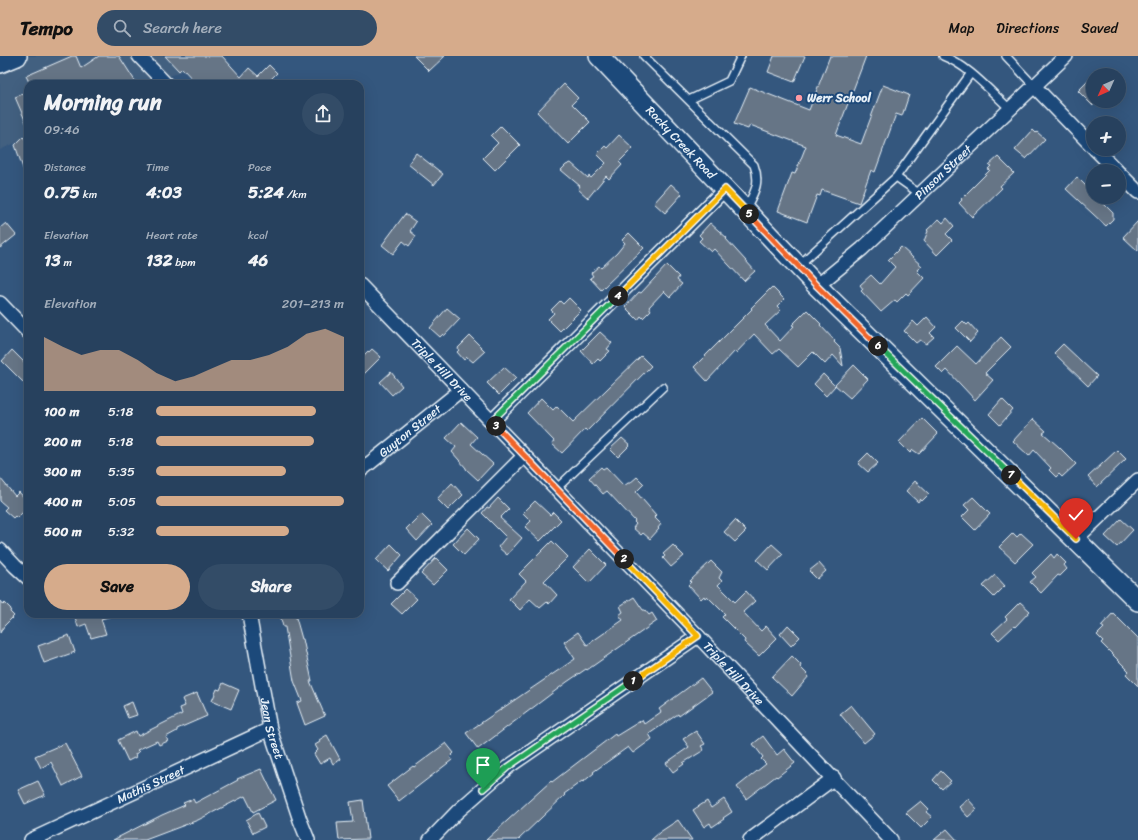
<!DOCTYPE html>
<meta charset="utf-8">
<style>
body{margin:0;font-family:Sriracha,sans-serif;background:#334c67;color:#f1f3f6;height:100vh;display:flex;flex-direction:column;font-size:15px;white-space:nowrap}
*{box-sizing:border-box;margin:0}
p{font-size:13px;color:#a4afbc}
.icon{flex:none;width:22px;height:22px;fill:none;stroke:currentColor;stroke-width:2;stroke-linecap:round;stroke-linejoin:round}
.map{position:relative;flex:1;overflow:hidden}
.drawer{position:absolute;left:24px;top:24px;width:340px;height:538px;display:flex;flex-direction:column;background:#27415e;border-radius:12px;box-shadow:0 4px 16px #0002,0 0 0 1px #435a73}
.drawer>*{flex:none}
.needle{width:26px;rotate:225deg}
.controls{position:absolute;left:1086px;top:12px;display:grid;gap:8px}
.controls a{display:grid;place-items:center;width:40px;height:40px;border-radius:50%;background:#27415e;box-shadow:0 4px 16px #0002,0 0 0 1px #435a73;font-size:20px}
.pin{position:absolute;display:grid;place-items:center;width:34px;height:34px;color:#fff;margin:-41px -17px;border-radius:50% 50% 50% 0;rotate:-45deg;box-shadow:0 0 4px #0007}
.pin .icon{rotate:45deg}
.km{position:absolute;width:20px;height:20px;margin:-10px;border-radius:50%;background:#222;color:#fff;font-size:11px;line-height:20px;text-align:center}
.round{display:grid;place-items:center;flex:none;width:42px;height:42px;border-radius:21px;background:#334c67}
.head{display:flex;align-items:center;justify-content:space-between;height:68px;padding:0 20px}
h1{font-size:22px;font-weight:800;line-height:30px}
.stats{display:grid;grid-template-columns:repeat(3,1fr);gap:6px;height:68px;padding:4px 20px}
.stats div{display:grid;align-content:center}
.stats b{font-size:17px;font-weight:800}
.stats small{font-size:11px;font-weight:400}
.stats p{font-size:11px}
.chart{height:112px;padding:8px 20px}
.chart p{display:flex;justify-content:space-between}
.chart svg{width:100%;height:72px;margin-top:4px;fill:#d6ab8b;opacity:.7}
.primary-button{display:flex;gap:8px;margin-top:auto;padding:8px 20px}
.primary-button a{flex:1;height:46px;border-radius:24px;background:#d6ab8b;color:#111;font-size:16px;font-weight:800;line-height:46px;text-align:center}
.primary-button a+a{background:#334c67;color:#f1f3f6}
ul{padding:0 20px;list-style:none;font-size:13px}
li{display:grid;grid-template-columns:64px 48px 1fr;align-items:center;height:30px}
li i{height:10px;border-radius:5px;background:#d6ab8b}
header{display:flex;align-items:center;gap:24px;box-sizing:border-box;height:56px;padding:0 20px;background:#d6ab8b;color:#111}
header strong{font-size:19px}
nav{display:flex;gap:22px;margin-inline-start:auto;font-size:14px}
.search{width:280px;height:36px;background:#334c67;display:flex;align-items:center;gap:10px;box-sizing:border-box;padding:0 14px;border-radius:22px;color:#a4afbc;font-size:15px}
.map>svg:first-child{display:block}
.built{fill:#436080}
.building{fill:#667586;stroke:#e8f1f8}
.lines{fill:none;stroke-linecap:round;stroke-linejoin:round}
.lane-casing{stroke:#e8f1f8;stroke-width:10}
.street-casing{stroke:#e8f1f8;stroke-width:16}
.secondary-casing{stroke:#e8f1f8;stroke-width:22}
.lane{stroke:#1f4a7a;stroke-width:7}
.street{stroke:#1f4a7a;stroke-width:13}
.secondary{stroke:#1f4a7a;stroke-width:19}
.split-1-casing{stroke:#fff;stroke-width:8}
.split-2-casing{stroke:#fff;stroke-width:8}
.split-3-casing{stroke:#fff;stroke-width:8}
.split-4-casing{stroke:#fff;stroke-width:8}
.split-5-casing{stroke:#fff;stroke-width:8}
.split-6-casing{stroke:#fff;stroke-width:8}
.split-7-casing{stroke:#fff;stroke-width:8}
.split-8-casing{stroke:#fff;stroke-width:8}
.split-1{stroke:#22a559;stroke-width:5}
.split-2{stroke:#f5b400;stroke-width:5}
.split-3{stroke:#f0652b;stroke-width:5}
.split-4{stroke:#22a559;stroke-width:5}
.split-5{stroke:#f5b400;stroke-width:5}
.split-6{stroke:#f0652b;stroke-width:5}
.split-7{stroke:#22a559;stroke-width:5}
.split-8{stroke:#f5b400;stroke-width:5}
.poi-dot{fill:#ff9aa2;stroke:#1f4a7a;stroke-width:1.5}
.labels{text-anchor:middle;dominant-baseline:central;stroke-width:4;stroke-linejoin:round;paint-order:stroke}
.poi-label{font-size:12px;font-weight:bold;fill:#e8f1f8;stroke:#1f4a7a;text-anchor:start}
.street-label{font-size:12px;fill:#e8f1f8;stroke:#1f4a7a}
</style>
<header>
<strong>Tempo</strong>
<div class="search"><svg class="icon" aria-label="search" viewBox="0 0 24 24"><circle cx="10" cy="10" r="6"/><path d="M15 15l6 6"/></svg>Search here</div>
<nav><a>Map</a><a>Directions</a><a>Saved</a></nav>
</header>
<div class="map">
<svg width="1138" height="784" viewBox="0 0 1138 784">
<rect width="100%" height="100%" fill="#34577e"/>
<filter id="ink" filterUnits="userSpaceOnUse"><feTurbulence type="fractalNoise" baseFrequency=".025" numOctaves="2"/><feDisplacementMap in="SourceGraphic" scale="8" xChannelSelector="R" yChannelSelector="G"/><feConvolveMatrix kernelMatrix="1 2 1 2 8 2 1 2 1" color-interpolation-filters="sRGB"/></filter>
<g filter="url(#ink)">
<path class="built" d="M0,0h219l-69,28h-122v53l-28,13z"/>
<path class="building" d="M72,0h4l5,12 18,-12h20l18,28h-107l-4,-8z
M165,0h57l19,21 8,-9 9,8 11,-11 8,8 -11,11h-69l-15,-16 -3,3z
M414,0h31l-16,15z
M774,0h31l-11,26 -26,-10z
M830,0h36l-30,79 25,9 22,-59 26,10 -7,21 -6,-2 -21,58 -4,-2 -12,33 -37,-13 -2,6 -3,-1 -10,27 -29,-11 14,-38 3,1 11,-28 -56,-21 -2,4 -14,-5 16,-37 59,23z
M1093,20v30l-15,-15z
M564,28l14,14 -6,6 18,18 -22,22 -31,-32z
M28,36v35l-13,-30z
M501,70l19,19 -25,25 -12,-12 15,-15 -7,-7z
M1033,74l3,3 1,-1 8,7 -19,20 -11,-9z
M619,79l14,13 -14,14 3,3 -13,14 -3,-3 -18,22 -10,-9 2,-3 -19,-16 5,-5 5,-2 17,15 1,-2 2,2 15,-15 -9,-9 8,-8 2,2z
M23,81l5,5v35h-2l-11,-32z
M416,97l27,21 -9,11 -26,-21z
M998,101l16,16 -14,13 2,2 -30,29 -13,-14 3,-3 -1,-1 29,-29 -2,-1 3,-3 -2,-1z
M1077,121l16,16v4h4l16,16v6l-7,7 -40,-37z
M671,128l11,10 -17,19 -11,-10z
M405,158l11,8 -6,9 6,5 -7,10 -6,-5 -10,13 -11,-9z
M947,162l7,8 -8,8 6,6 -15,15 -13,-14 4,-10 -1,-1 12,-11 4,4z
M1138,165v30l-15,-14z
M6,167l10,12 -16,13v-20z
M710,167l17,15 -1,1 29,32 -11,10 -30,-32 -3,3 -12,-11 3,-3 -3,-3z
M629,177l15,15 -43,42 -11,-12 3,-2 -2,-3 8,-7 2,2 16,-15 8,-10 -3,-3z
M901,191l21,19 -5,5 7,7 -16,17 -2,-2 -9,9 -2,-2 -14,12 -20,-21 2,-2 -3,-4 11,-10 9,9 15,-17 -7,-7z
M667,209l12,12 -2,3 5,4 -12,13 -6,-6 -15,16 2,3 -8,8 -2,-2 -3,4 -13,-13 14,-15 2,1z
M772,231l12,12 -7,7 4,4 -16,15 15,16 14,-15 -2,-1 15,-15 14,14 -1,1 15,16 -1,1 6,6 3,18 -10,-11 -8,9 -12,-12 -15,15 -19,-18 -6,5 -19,-20 -18,19 -1,-2 -28,30 -13,-14 58,-58 -1,-1z
M569,242l12,12 -21,21 -12,-12 6,-6 -3,-3 9,-9 3,3z
M447,252l13,11 -16,17 -1,-2 -3,3 -10,-9z
M927,261l9,10 -6,6 4,4 -8,7 -6,-4 -4,3 -12,-12 9,-10 5,5z
M963,265l4,4 2,-2 9,10 -8,9 -14,-14z
M600,276l12,11 -5,6 3,2 -10,10 -2,-2 -5,5 -12,-13z
M470,280l15,15 -12,11 -6,-5 -3,3 -7,-8 2,-2 -1,-2z
M1001,281l10,10 -26,26 8,7 -18,20 -28,-30 -4,4 -7,-7 21,-21 19,18z
M1063,288l34,32 -9,10 -34,-33z
M372,293l9,8 -21,21v-19l8,-8 1,1z
M12,294l16,16v21l-26,-26z
M641,300l10,10 -64,65 -2,-2 -23,24 -10,-9 2,-3 -27,-28 14,-15 12,12 4,-4 16,16z
M854,309l14,14 -18,19 -15,-13z
M504,311l12,11 -17,17 -12,-12z
M391,316l11,14 -10,9 -12,-13z
M823,318l12,12 -9,10 -12,-12z
M1002,343l11,11 -13,15 -11,-11z
M922,362l16,16 -19,20 -6,-4 -3,3 -11,-11z
M1033,363l13,12 -3,2 16,14 17,17 -14,13 -3,-3 -3,3 -7,-7 2,-2 -17,-18 -5,6 -16,-15z
M461,366l16,15 -6,7 22,20 -15,16 -12,-11v-1l-14,-16 4,-5 -10,-9z
M622,382l8,7 -12,12 -8,-8z
M1117,394l9,9 -29,28 -9,-10z
M868,397l10,10 -10,9 -10,-9z
M601,411l2,2 3,-2 18,19 4,-3h2l7,-6 7,7 -8,8 20,23 -2,2 7,7 -3,4 1,1 -9,10 -7,-6 -2,2 -8,-7 3,-4 -2,-2 1,-1 -28,-30 -4,3 -14,-16z
M0,422l15,18 4,-4 9,10 -4,5 2,2 -9,9 -2,-2 -2,2 -9,-8 3,-3 -7,-6z
M915,425l14,13 -7,7 -2,-2 -2,3 -12,-11z
M452,427l11,12 -15,15 -11,-11z
M973,441l17,17 -15,16 -13,-13 7,-7 -5,-5z
M498,442l11,11 -9,9 22,20 -15,17 -9,-8 8,-10 -24,-24 5,-6 2,1z
M535,445l15,14 3,-3 8,8 -21,21 -15,-14 6,-6 -8,-8z
M421,458l11,11 -15,16 -11,-12z
M1121,463l12,11 -16,17 -12,-11z
M735,464l11,11 -11,11 -11,-10z
M468,472l11,11 -15,16 -11,-11z
M1013,477l4,4 4,-4 12,11 -18,18 -16,-15z
M552,485l16,16 -24,24 13,14 -8,9 -2,-2 -7,6 -10,-9 -10,11 -11,-11 17,-18 -7,-7z
M391,488l11,11 -14,16 -12,-11z
M772,488l11,10 -15,16 -11,-10z
M673,489l11,11 -13,11 -8,-9 2,-2 -2,-2z
M590,493l16,16 -17,18 -16,-16z
M1051,498l3,4 3,-4 9,9 -2,2 3,4 -7,7 -2,-1 -17,18 -11,-11 6,-5 -4,-4z
M436,502l12,12 -15,15 -12,-11z
M711,505l11,11 -3,6 3,3 -4,4 17,17 11,-11 9,10 -12,11 18,19 5,-5 11,12 -18,18 -15,-14 1,-2 -23,-23 3,-3 -18,-18 -2,2 -1,-2 -3,3 -13,-14 3,-3 -1,-1z
M819,507l7,8 -9,8 -8,-8z
M995,519l10,11 -11,11 -11,-11z
M406,533l11,10 -15,15 -11,-10z
M634,541l9,13h2l4,5 3,-2 5,8 -70,49 -1,-1 -19,13 -89,67 -12,-16 109,-74 -11,-17 14,-10 9,13 36,-25 -4,-5 4,-3 -3,-6z
M0,545l3,4 2,-2 6,6 -1,3 4,4 -10,10 -4,7z
M1020,546l10,9 -15,16 -1,-1 -15,14 -7,-7 15,-14 -2,-2z
M1113,557l25,25v48l-12,-12 3,-3 -28,-28 2,-2 -6,-6 7,-7 -3,-2z
M74,558h37l1,2 -11,3 5,15 -15,4 -5,-14 -8,3z
M280,558h15l7,25h1l9,42h-2l15,35 -20,9 -8,-22 5,-2 -8,-20 -9,-54h-2z
M788,569l12,12 -9,9 -11,-12z
M69,579l6,17 -31,11 -6,-17z
M792,600l9,9 -1,2 9,9 -17,20 -20,-19z
M701,622l11,14 -33,24 -1,-2 -29,20 3,5 -19,14 -5,-6 -35,25 1,1 -11,9 -1,-1 -18,13 1,1 -47,45h-32l65,-59 1,1 63,-48 1,2 26,-16 2,4 17,-12 -2,-3z
M223,627l16,7 -8,19 -19,-8 5,-12 3,1z
M197,637l10,23 -30,13v2l-11,6 2,4 -9,4 -2,-4 -20,9 2,2 -4,2 1,3 -8,4 -10,-21 18,-9 2,5 44,-22 -2,-6 5,-2 -3,-7z
M132,646l5,13 -9,3 -5,-12z
M851,649l24,29 -11,9 -24,-29z
M696,675l9,13 -4,2 3,4 -21,13 1,1 -11,8 -7,-9 23,-16 -6,-8z
M327,679l13,24 -7,5 -3,-6 -10,6 -6,-10 4,-4 -3,-5 5,-3 -1,-2z
M763,680l14,19 7,-6 11,14 -18,14 -1,-1 -30,23 -9,-12 29,-23 -5,-5 2,-2 -10,-13z
M65,687l17,33 -19,10 -12,-24 -10,6 -6,-12z
M446,687l8,10 -4,4 2,3 -53,41 -12,-15 26,-20 1,1z
M261,713l15,31 -23,12 -8,-16 -47,24 -53,20h-32l49,-25 23,-10 -2,-2 10,-4 2,4 43,-23 -1,-1z
M941,715l10,10 -9,8 -9,-9z
M38,725l7,14 -20,9 -7,-14z
M724,743l8,13 -9,6 1,1 -12,8 -2,-4 -6,4 -11,-17 14,-9 4,7z
M968,743l9,10 -9,8 -9,-10z
M363,744l5,39 -29,1 -2,-17 16,-1 -3,-20z
M921,745l8,8 -3,3 6,5 -11,11 -15,-15z
M258,757l7,14 -12,6 -7,-13z
M678,764l14,20h-41l9,-8z
M947,773l10,11h-23z"/>
<g class="lines">
<g class="lane-casing">
<path id="lane" d="M644,0l110,109c7,19 0,28 -9,45
M943,0c26,10 46,34 67,53
M1006,0l28,30
M689,44l40,-19 12,-25
M896,121l24,17
M798,210l98,-89 75,-104
M556,433l107,-102"/>
</g>
<g class="street-casing">
<g id="street">
<path d="M139,0l27,28"/>
<path d="M1034,30l59,61"/>
<path d="M1095,93l22,22"/>
<path d="M1119,117l19,19"/>
<path id="s1" d="M360,229l338,351 193,204"/>
<path id="s2" d="M817,230l45,-37 204,-193"/>
<path d="M0,247l28,29"/>
<path d="M491,366l234,-233"/>
<path id="s3" d="M360,415l101,-81"/>
<path d="M1076,483l62,-59"/>
<path d="M0,494l15,16 13,12"/>
<path d="M397,527l127,-127"/>
<path id="s4" d="M249,558l21,115 30,91 8,20"/>
<path id="s5" d="M31,784l239,-111"/>
<path d="M430,784l28,-29 50,-44 190,-131"/>
<path d="M750,784l84,-62"/>
</g>
</g>
<g class="secondary-casing">
<g id="secondary">
<path id="s6" d="M599,0l218,230 321,315"/>
<path d="M0,7l17,-7"/>
</g>
</g>
<use href="#lane" class="lane"/>
<use href="#street" class="street"/>
<use href="#secondary" class="secondary"/>
</g>
</g>
<g class="lines" filter="url(#ink)">
<g class="split-1-casing">
<path id="split-1" d="M483,733l25,-22 125,-86"/>
</g>
<g class="split-2-casing">
<path id="split-2" d="M624,503l74,77 -65,45"/>
</g>
<g class="split-3-casing">
<path id="split-3" d="M496,370l128,133"/>
</g>
<g class="split-4-casing">
<path id="split-4" d="M496,370l-5,-4 127,-126"/>
</g>
<g class="split-5-casing">
<path id="split-5" d="M618,240l107,-107 24,25"/>
</g>
<g class="split-6-casing">
<path id="split-6" d="M749,158l68,72 61,60"/>
</g>
<g class="split-7-casing">
<path id="split-7" d="M878,290l133,129"/>
</g>
<g class="split-8-casing">
<path id="split-8" d="M1011,419l65,64"/>
</g>
<use href="#split-1" class="split-1"/>
<use href="#split-2" class="split-2"/>
<use href="#split-3" class="split-3"/>
<use href="#split-4" class="split-4"/>
<use href="#split-5" class="split-5"/>
<use href="#split-6" class="split-6"/>
<use href="#split-7" class="split-7"/>
<use href="#split-8" class="split-8"/>
</g>
<circle class="poi-dot" cx="799" cy="42" r="4"/>
<g class="labels">
<g class="poi-label">
<text x="807" y="42">Werr School</text>
</g>
<g class="street-label">
<text stroke="none"><textPath href="#s6" startOffset="119">Rocky Creek Road</textPath></text>
<text stroke="none"><textPath href="#s2" startOffset="170">Pinson Street</textPath></text>
<text stroke="none"><textPath href="#s1" startOffset="118">Triple Hill Drive</textPath></text>
<text stroke="none"><textPath href="#s3" startOffset="64">Guyton Street</textPath></text>
<text stroke="none"><textPath href="#s1" startOffset="539">Triple Hill Drive</textPath></text>
<text stroke="none"><textPath href="#s4" startOffset="117">Jean Street</textPath></text>
<text stroke="none"><textPath href="#s5" startOffset="132">Mathis Street</textPath></text>
</g>
</g>
</svg>
<div class="controls">
<a><svg class="needle" viewBox="-14 -14 28 28"><path d="M0-13l5 13h-10z" fill="#e53935"/><path d="M0 13l5-13h-10z" fill="#a4afbc"/></svg></a>
<a>+</a>
<a>−</a>
</div>
<div class="pin" style="left:483px;top:733px;background:#1e9e55"><svg class="icon" aria-label="arrive" viewBox="0 0 24 24"><path d="M6 21V4h12l-3 4 3 4H6"/></svg></div>
<div class="pin" style="left:1076px;top:483px;background:#d93025"><svg class="icon" aria-label="check" viewBox="0 0 24 24"><path d="M5 12l5 5 9-10"/></svg></div>
<b class="km" style="left:633px;top:625px">1</b>
<b class="km" style="left:624px;top:503px">2</b>
<b class="km" style="left:496px;top:370px">3</b>
<b class="km" style="left:618px;top:240px">4</b>
<b class="km" style="left:749px;top:158px">5</b>
<b class="km" style="left:878px;top:290px">6</b>
<b class="km" style="left:1011px;top:419px">7</b>
<section class="drawer">
<div class="head"><div><h1>Morning run</h1><p>09:46</p></div><a class="round"><svg class="icon" aria-label="share" viewBox="0 0 24 24"><path d="M12 15V3M7 8l5-5 5 5M5 13v7h14v-7"/></svg></a></div>
<div class="stats">
<div><p>Distance</p><b>0.75<small> km</small></b></div>
<div><p>Time</p><b>4:03</b></div>
<div><p>Pace</p><b>5:24<small> /km</small></b></div>
</div>
<div class="stats">
<div><p>Elevation</p><b>13<small> m</small></b></div>
<div><p>Heart rate</p><b>132<small> bpm</small></b></div>
<div><p>kcal</p><b>46</b></div>
</div>
<div class="chart"><p><span>Elevation</span>201–213 m</p>
<svg viewBox="0 0 160 44" preserveAspectRatio="none"><path d="M0 44V11L10 17L20 22L30 19L40 19L50 25L60 33L70 38L80 35L90 30L100 25L110 25L120 22L130 17L140 9L150 6L160 11V44z"/></svg>
</div>
<ul>
<li><b>100 m</b>5:18<i style="width:85%"></i></li>
<li><b>200 m</b>5:18<i style="width:84%"></i></li>
<li><b>300 m</b>5:35<i style="width:69%"></i></li>
<li><b>400 m</b>5:05<i style="width:100%"></i></li>
<li><b>500 m</b>5:32<i style="width:71%"></i></li>
</ul>
<div class="primary-button"><a>Save</a><a>Share</a></div>
</section>
</div>
